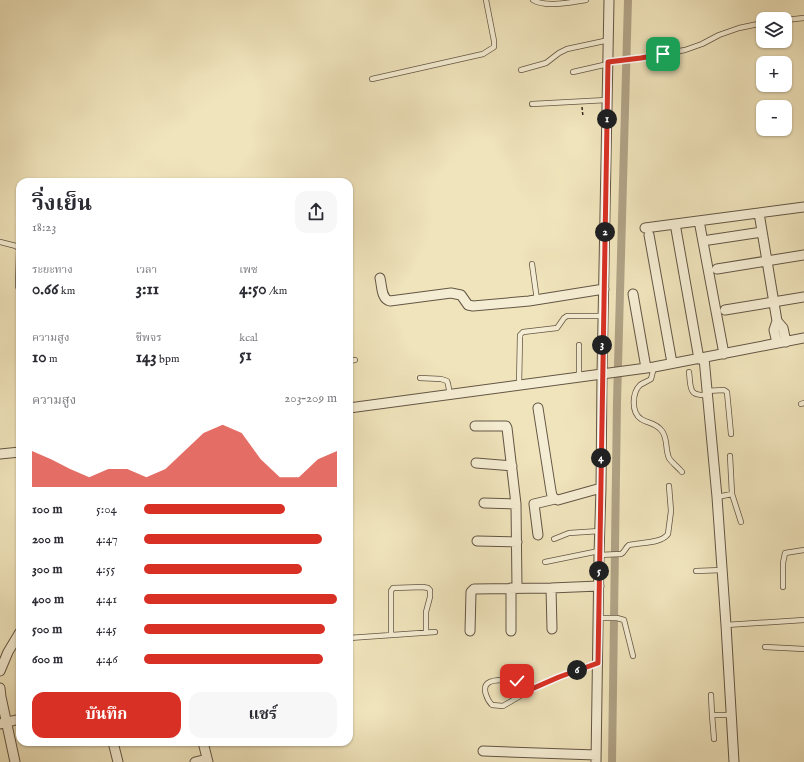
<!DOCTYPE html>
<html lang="th">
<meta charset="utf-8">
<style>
body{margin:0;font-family:"IM FELL English","Noto Serif Thai",serif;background:#f7f7f7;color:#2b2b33;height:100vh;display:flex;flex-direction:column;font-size:15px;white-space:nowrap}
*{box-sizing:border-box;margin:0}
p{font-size:13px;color:#7c7c81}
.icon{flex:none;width:22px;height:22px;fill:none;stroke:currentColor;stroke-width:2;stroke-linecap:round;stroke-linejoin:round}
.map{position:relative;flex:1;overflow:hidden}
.drawer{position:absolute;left:16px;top:178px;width:337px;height:568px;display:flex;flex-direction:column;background:#fff;border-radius:12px;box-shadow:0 1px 3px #0004}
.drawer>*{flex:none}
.tools{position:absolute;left:756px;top:12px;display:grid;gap:8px}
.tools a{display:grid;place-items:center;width:36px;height:36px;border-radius:8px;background:#fff;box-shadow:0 1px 3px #0004;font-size:20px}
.pin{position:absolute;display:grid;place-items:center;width:34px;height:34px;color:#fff;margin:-17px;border-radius:8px;box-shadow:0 2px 6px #0006}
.km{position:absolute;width:20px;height:20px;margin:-10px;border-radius:50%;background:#222;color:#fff;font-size:11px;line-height:20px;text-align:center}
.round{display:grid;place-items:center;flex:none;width:42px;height:42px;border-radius:12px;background:#f7f7f7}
.head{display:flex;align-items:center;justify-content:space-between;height:68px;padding:0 16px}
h1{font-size:22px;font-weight:700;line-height:30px}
.figures{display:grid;grid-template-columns:repeat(3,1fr);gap:6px;height:68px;padding:4px 16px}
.figures div{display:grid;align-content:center}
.figures b{font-size:17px;font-weight:700}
.figures small{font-size:11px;font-weight:400}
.figures p{font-size:11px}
.chart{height:112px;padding:8px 16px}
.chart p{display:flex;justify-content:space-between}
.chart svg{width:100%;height:72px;margin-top:4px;fill:#d93025;opacity:.7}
.button{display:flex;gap:8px;margin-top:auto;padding:8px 16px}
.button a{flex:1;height:46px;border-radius:12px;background:#d93025;color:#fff;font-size:16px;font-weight:700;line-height:46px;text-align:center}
.button a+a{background:#f7f7f7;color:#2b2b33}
ul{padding:0 16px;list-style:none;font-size:13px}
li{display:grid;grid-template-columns:64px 48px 1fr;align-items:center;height:30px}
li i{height:10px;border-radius:5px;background:#d93025}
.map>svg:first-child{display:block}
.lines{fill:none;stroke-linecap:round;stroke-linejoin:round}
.canal{stroke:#b0a386;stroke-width:8}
.service-casing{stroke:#635644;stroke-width:6}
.minor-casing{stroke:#635644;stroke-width:11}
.path{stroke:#34261c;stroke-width:1.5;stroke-dasharray:3 2;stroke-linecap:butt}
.service{stroke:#f5edd3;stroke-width:4.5}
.minor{stroke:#f5edd3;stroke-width:9}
.route-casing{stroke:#fff;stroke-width:8}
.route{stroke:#d93025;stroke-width:5}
</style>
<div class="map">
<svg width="804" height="762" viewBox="0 0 804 762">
<rect width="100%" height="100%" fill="#f0e4bc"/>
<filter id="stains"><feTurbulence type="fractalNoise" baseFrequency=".005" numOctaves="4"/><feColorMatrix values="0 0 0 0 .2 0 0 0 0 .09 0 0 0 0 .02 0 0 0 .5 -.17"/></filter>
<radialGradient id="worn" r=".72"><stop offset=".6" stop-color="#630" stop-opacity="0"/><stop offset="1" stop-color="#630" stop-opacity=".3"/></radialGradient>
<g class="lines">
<path class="canal" d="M612,762l5,-360 11,-402"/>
<g class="service-casing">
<path id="service" d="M533,0c13,8 38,2 53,0
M785,20l19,-2
M608,62l33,-4 44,-8 17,-6 17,-9 20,-7 24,-5
M521,70l25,-7 13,-10 8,-4 42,-9
M573,72l35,-8
M372,79l111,-25 11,-7v-6l-8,-41
M532,104l75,-4
M0,242l16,4 3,3 -1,37 2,7
M532,264l5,36
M579,345v32
M349,361l6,-1
M654,367l-3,12c-3,2 -8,4 -11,6 -8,8 -9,27 1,34 8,5 14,3 21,12 6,8 3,18 7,27 3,5 9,9 13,14
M689,372c2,16 -1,24 18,23
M420,378l21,1 6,2 1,3 2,11
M519,386l1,-51 3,-3 34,-4 7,-10 3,-2h36
M706,391l18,-1 3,2 4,42
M801,404l3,-1
M730,456l2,38
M717,497l15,-3 9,28
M554,539l15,-6 31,-2
M599,555l22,-1c4,-2 4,-6 8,-9 11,-3 32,-1 39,-11l3,-23 -2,-25
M545,562l54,-11
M696,571l26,-1
M783,587v-24l2,-10 19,-3
M598,618h19l7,2 9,36
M726,625l78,-5
M391,635v-44l2,-3 30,-1 5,1 2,2v7l-4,15v20
M349,638l86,-6
M765,647l39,2
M527,691c-3,-4 -6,-9 -11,-11 -4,-1 -9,-1 -13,0 -5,0 -11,0 -15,3 -7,5 0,18 4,22l11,1 34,-20 61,-23
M711,695l1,20
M714,739l-2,-24h19"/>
</g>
<g class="minor-casing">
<path id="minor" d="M759,213l18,108 -3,9 3,13
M700,226l24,128
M645,228l159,-21
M676,229l23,130
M649,235l23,128
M709,240l53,-8
M717,269l87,-14
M380,278c2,8 1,21 10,23l61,-8 10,2 7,10 5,1 56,-5 75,-12
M633,294l13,74
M725,310l79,-13
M777,321l6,7 3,14
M704,358l13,139 9,128 8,137
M349,408l305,-41 150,-29
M538,408l13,83 1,5 3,3 3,1 43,-12
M475,426h31l1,2 9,76 1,84
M0,454l20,-2
M476,463l36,3
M484,503l32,1
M538,535l-4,-31 21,-5
M477,541l40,1
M551,588l1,41
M470,631l1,-39 3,-3 77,-1 48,-2
M511,631v-43
M0,671l8,-19 12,-20
M0,688l1,9 14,65
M0,724l20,-5
M113,742l5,20
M203,742l5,20
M483,751l113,4
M195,762l12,-3
M596,762l3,-207 2,-67 1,-114 7,-374"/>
</g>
<path class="path" d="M582,107l1,10"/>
<use href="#service" class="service"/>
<use href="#minor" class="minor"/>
</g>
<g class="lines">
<g class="route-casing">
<path id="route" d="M517,681l10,10 32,-14 39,-14 10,-601 33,-4 22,-4"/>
</g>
<use href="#route" class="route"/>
</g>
<rect width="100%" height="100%" filter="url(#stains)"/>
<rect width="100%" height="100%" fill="url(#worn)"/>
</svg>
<div class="tools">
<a><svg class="icon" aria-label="layers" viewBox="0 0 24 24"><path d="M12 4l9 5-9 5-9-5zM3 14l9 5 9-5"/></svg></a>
<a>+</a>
<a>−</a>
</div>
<div class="pin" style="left:663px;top:54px;background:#1e9e55"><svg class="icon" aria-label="arrive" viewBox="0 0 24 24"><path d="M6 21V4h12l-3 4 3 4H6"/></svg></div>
<div class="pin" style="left:517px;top:681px;background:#d93025"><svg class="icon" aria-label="check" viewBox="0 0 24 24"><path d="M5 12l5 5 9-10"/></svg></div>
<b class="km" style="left:607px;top:119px">1</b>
<b class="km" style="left:605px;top:232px">2</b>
<b class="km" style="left:602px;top:345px">3</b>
<b class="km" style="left:601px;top:458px">4</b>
<b class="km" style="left:599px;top:571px">5</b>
<b class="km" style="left:577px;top:670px">6</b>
<section class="drawer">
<div class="head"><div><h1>วิ่งเย็น</h1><p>18:23</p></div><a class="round"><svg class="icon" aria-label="share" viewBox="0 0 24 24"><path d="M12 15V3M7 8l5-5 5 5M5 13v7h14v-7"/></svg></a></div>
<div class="figures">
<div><p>ระยะทาง</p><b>0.66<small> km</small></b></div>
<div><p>เวลา</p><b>3:11</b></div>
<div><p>เพซ</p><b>4:50<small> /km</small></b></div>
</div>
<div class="figures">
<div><p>ความสูง</p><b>10<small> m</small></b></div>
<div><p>ชีพจร</p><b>143<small> bpm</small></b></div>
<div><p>kcal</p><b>51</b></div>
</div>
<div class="chart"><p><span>ความสูง</span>203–209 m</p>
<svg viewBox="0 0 160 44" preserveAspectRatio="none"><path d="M0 44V22L10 27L20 33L30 38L40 33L50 33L60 38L70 33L80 22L90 11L100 6L110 11L120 27L130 38L140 38L150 27L160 22V44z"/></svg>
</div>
<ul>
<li><b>100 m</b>5:04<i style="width:73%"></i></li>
<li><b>200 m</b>4:47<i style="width:92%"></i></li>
<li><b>300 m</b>4:55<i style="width:82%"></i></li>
<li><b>400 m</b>4:41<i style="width:100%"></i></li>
<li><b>500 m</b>4:45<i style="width:94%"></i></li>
<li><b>600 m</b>4:46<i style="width:93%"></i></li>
</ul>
<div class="button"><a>บันทึก</a><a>แชร์</a></div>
</section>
</div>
